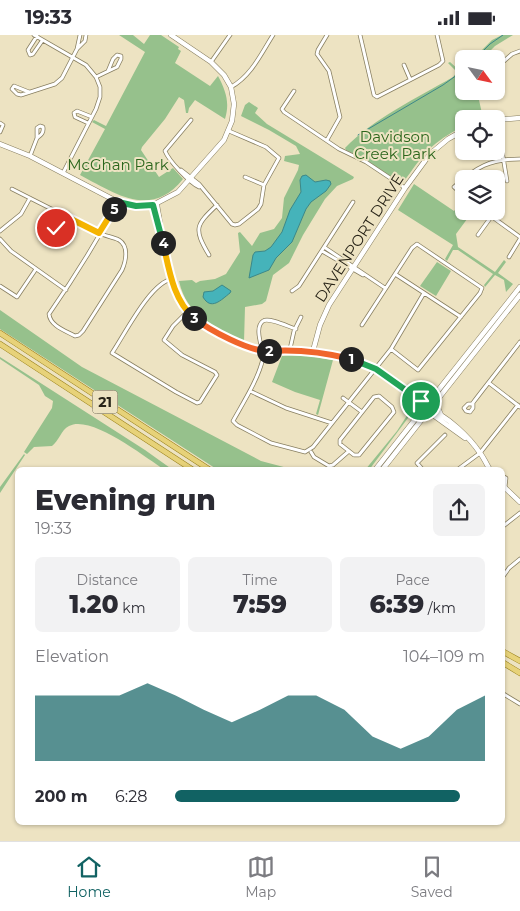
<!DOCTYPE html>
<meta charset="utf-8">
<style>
body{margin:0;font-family:Montserrat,sans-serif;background:#f2f2f3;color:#2b2b33;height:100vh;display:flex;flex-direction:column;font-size:19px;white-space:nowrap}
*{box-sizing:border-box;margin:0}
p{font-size:16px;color:#7c7c81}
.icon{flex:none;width:28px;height:28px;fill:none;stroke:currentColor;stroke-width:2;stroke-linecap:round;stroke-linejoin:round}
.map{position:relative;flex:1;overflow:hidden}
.side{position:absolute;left:15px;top:432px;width:490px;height:358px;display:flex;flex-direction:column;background:#fff;border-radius:8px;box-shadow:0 1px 4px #0004}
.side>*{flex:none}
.needle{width:32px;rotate:123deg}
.fabs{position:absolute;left:455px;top:15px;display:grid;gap:10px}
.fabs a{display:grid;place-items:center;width:50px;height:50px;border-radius:8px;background:#fff;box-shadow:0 1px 4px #0004;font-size:25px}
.pin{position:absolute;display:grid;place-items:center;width:42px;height:42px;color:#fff;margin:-21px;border:2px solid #fff;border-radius:50%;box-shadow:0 1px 5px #0007}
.km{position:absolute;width:25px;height:25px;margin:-12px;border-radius:50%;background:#222;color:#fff;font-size:14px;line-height:25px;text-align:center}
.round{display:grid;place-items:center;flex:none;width:52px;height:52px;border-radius:8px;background:#f2f2f3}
.headline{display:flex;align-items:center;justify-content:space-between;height:85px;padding:0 20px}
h1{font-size:28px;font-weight:800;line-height:38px}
.figures{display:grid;grid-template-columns:repeat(3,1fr);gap:8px;height:85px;padding:5px 20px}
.figures div{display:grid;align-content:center;border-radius:8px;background:#f2f2f3;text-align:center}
.figures b{font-size:25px;font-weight:800}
.figures small{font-size:14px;font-weight:400}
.figures p{font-size:14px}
.chart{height:140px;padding:10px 20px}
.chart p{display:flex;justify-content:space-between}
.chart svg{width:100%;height:90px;margin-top:5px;fill:#116263;opacity:.7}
ul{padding:0 20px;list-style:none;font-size:16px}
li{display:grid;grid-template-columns:80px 60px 1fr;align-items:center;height:38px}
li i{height:12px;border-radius:6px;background:#116263}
.status{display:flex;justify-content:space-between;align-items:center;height:35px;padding:0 25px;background:#fff;direction:ltr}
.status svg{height:14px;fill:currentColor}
.tabs{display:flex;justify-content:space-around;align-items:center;height:70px;border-top:1px solid #e1e1e2;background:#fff;font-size:14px;color:#7c7c81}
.tabs a{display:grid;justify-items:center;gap:2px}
.tabs .current{color:#116263}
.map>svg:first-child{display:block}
.green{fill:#96c18c}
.water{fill:#45b3ba;stroke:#3c8889}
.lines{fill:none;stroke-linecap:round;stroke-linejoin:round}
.stream{stroke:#3c8889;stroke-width:1}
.street-casing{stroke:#887f61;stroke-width:4.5}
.secondary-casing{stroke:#887f61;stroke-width:5.5}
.primary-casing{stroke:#9a821d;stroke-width:6}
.street{stroke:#fff;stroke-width:3}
.secondary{stroke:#fff;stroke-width:4.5}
.primary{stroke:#e7d279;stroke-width:5}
.split-1-casing{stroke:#fff;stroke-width:10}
.split-2-casing{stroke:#fff;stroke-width:10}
.split-3-casing{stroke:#fff;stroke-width:10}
.split-4-casing{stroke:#fff;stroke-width:10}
.split-5-casing{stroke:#fff;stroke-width:10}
.split-6-casing{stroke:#fff;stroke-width:10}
.split-1{stroke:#22a559;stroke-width:6}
.split-2{stroke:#f0652b;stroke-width:6}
.split-3{stroke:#f0652b;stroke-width:6}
.split-4{stroke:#f5b400;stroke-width:6}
.split-5{stroke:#22a559;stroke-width:6}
.split-6{stroke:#f5b400;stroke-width:6}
.labels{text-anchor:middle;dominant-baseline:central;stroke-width:4;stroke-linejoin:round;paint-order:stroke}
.shield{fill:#ede3c2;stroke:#635d4b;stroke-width:1}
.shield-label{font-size:14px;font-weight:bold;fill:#282418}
.park-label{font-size:15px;fill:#2b661c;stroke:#ede3c2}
.street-label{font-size:15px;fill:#282418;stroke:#ede3c2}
</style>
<div class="status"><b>19:33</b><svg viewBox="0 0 49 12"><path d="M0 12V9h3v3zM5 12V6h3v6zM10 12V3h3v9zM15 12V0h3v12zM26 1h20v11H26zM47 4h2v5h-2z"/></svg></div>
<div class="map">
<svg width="520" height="806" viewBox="0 0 520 806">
<rect width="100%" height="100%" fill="#ede3c2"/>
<path class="green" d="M119,0h14l11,9 6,-9h11l18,12 -1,2 3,2 -6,12 35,23 8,-10c8,15 12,27 7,43l-30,-19 -6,8 -1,5h-2l-2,-13 -5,-3 -14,22 -23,28 -1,3 18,27 14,-9 10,11c-32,40 -67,15 -103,-4l25,-46 -13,-7 2,-2 12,6 39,-74z
M502,0h11l-18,11 -13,13h-9l19,-19z
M450,27l10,9 4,-3v23h13l6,27 -19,1v7c-33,17 -40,27 -61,57h-3l-31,-21 -23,-12 -1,-2c29,-30 72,-50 108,-71l4,-5 -9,-9z
M249,67l9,6 -3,5 12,11 87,53 -1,2 -16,7 -12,13 -22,36 -14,28 -16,12 -7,26 -4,3 -17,3 -1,35c-29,-16 -57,-25 -65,-61l13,-1 4,3 4,-2 15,-2 11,-5 14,-22 -2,-19 2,-1 12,14 8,-13 14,-4 8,-11 2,-20 14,-28 1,-5 -15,-4 1,-5 15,-2 -4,-8 -27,-16 -28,-14 4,-11z
M414,149l40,27 10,-11v11h9l-17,23 2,13 37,25 9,-12 2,2 -8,11 15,11 -7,8 -2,-12 -9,-5 -10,12 -1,-2 9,-11 -35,-24h-5l-6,11 -2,-2 8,-14 -55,-35z
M437,227l14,9 -15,25 -16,-10z
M0,275l82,57 179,94 34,9h-77l-218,-141z
M292,320l16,1 25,4 -15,55 -2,-1 4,-14 -25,-8 -23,-10 10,-26z
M0,322l145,93 28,20h-8c-19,-12 -74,-56 -96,-44 -8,4 -10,15 -17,20l-18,1 -7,7 -3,-2 28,-44 1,-7 -8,-5 -6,-11 -39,-26z
M405,365c6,4 8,7 6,14l-42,56h-4l32,-39 11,-17z
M24,419l1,1 -25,38v-6z"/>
<path class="water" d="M306,140l9,7 11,-2 4,1 1,3 -5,7 -15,11 -5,7 -14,33 -16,16 -7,12 -20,8 4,-23 2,-3 10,-1 6,-4 11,-15 8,-22 11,-18 -1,-12 2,-4z
M222,250l9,6 -1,2c-9,7 -19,18 -27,4l1,-5 9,-1z"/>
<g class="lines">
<path class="stream" d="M475,24l15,-15 13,-9
M358,100l85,-50 21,-15"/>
<g class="street-casing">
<path id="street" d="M34,0l52,30 10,12 4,10v10l-4,12 -33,64
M360,0l14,60 3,2 62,-32 4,-4 -6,-26
M37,1l-9,14 2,5 3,-1 9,-13
M77,14l3,-14
M211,27l19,-27
M404,30l6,14
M496,33l16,-14 8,-3
M96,42l21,-10 4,-8v-3l-4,-1 -4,4 -5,12
M231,52c20,-11 30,-33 42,-52
M294,56l-12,18 2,3 55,37 27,13 39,26
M29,57l-15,-6 -2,3 5,5 4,1 34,-11 7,-6 15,-29 8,-8 1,-6
M191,85l-26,31c4,10 24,31 34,36
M497,85l10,61
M0,88l3,2 -3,7
M88,88l-13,-6 -1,-4 3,-2 15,6
M327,105l13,-23 -11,-46 -12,-17 1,-4 9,-15
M30,121l7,-18v-10l3,-2 3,1c1,6 -2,8 -6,11
M181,135l18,14 33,40 3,1 4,-1 19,-15 3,-5 3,-19 15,-27 -13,-11 -37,-16
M245,142l19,8
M12,154l87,44c6,3 14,4 20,7 10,6 7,21 3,30l-39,61 -4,4 -4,1c-9,-5 -25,-10 -26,-22 25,-36 48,-73 69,-112
M464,161l-10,-9c22,-20 36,-28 66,-28
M484,176l36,26
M106,186v-5l9,-16
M56,193l-5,2 -2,4 1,2 5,2 2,-2 -1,-8 7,-13
M0,196l21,-17 9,-16
M478,200l13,-18
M0,204l11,12 55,39
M324,212l61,41
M322,216l41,24
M209,220c-16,-27 -13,-30 8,-50
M509,222l11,-18
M395,239l66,43
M172,244c-22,4 -47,55 -60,74l64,39 21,11 3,-1 17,-27 -2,-3 -33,-17 -18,-15 9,-14 14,-14
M0,251l17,11 19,-28
M292,256l7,-5 54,-84
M362,290l50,-77 5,-4 65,44 -2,5 -62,77 -27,-21
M296,294c-7,-2 -27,-12 -33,-8 -10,7 1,29 0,37 -4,20 -20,45 -30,63l4,4 34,18 34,9 8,-5 78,-98 33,-56
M290,314l4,-18 7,-14
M489,348l31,24
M250,356l36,17 46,15
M379,361l13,11 2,5 -35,43h-5l-14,-11v-4l34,-43z
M343,363l19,14
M473,368v5l-3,4 -4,-1 -2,-3 4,-4h4c16,-21 32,-41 48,-62
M311,417l3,5 15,9 4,-1 16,-14
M423,435l-6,-7 28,-28
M457,435l23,-17 38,-48
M502,441l4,2 -1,9
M502,492l18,-14
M502,543l7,-10 11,-9
M502,658l18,11"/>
</g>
<g class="secondary-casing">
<path id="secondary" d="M496,85l24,-2
M0,109l30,12 88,46 18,4 17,-1 25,-13 46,-52 8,-19 2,-17 -3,-17 -7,-12 -13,-13 -40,-27
M153,170l22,86 10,18 11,11 48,25 11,4 8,2 27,-2 34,3 48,15 45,31 8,9
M157,170l3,18 -1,4
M313,316l7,-26 9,-20 76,-117 25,-34 18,-15 16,-9
M405,356l4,6 16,10
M417,363l16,-1
M439,364l-1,9 3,7
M414,366l2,16
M429,375c18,5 41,28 51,43 4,5 7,12 10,17
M429,375l4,5 32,23
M375,435l145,-183
M382,435l138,-175
M502,450l18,17"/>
</g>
<g class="primary-casing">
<path id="primary" d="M0,298l210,137
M0,309l193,126
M502,616l18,10
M502,627l18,11"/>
</g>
<use href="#street" class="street"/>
<use href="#secondary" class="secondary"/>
<use href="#primary" class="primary"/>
</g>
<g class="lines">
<g class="split-1-casing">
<path id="split-1" d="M351,324l25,10 45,32"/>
</g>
<g class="split-2-casing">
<path id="split-2" d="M269,316c29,-2 54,1 82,8"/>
</g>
<g class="split-3-casing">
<path id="split-3" d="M194,283c15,12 56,34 75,33"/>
</g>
<g class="split-4-casing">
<path id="split-4" d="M163,208c6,26 10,57 31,75"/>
</g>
<g class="split-5-casing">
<path id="split-5" d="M114,174l4,-7 18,4 17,-1 10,38"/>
</g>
<g class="split-6-casing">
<path id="split-6" d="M56,193l7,-13 36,18 15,-24"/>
</g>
<use href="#split-1" class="split-1"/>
<use href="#split-2" class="split-2"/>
<use href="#split-3" class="split-3"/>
<use href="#split-4" class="split-4"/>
<use href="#split-5" class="split-5"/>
<use href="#split-6" class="split-6"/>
</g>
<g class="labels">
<rect class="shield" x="92.5" y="355.5" width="25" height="23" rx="4"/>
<g class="shield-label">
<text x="105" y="367">21</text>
</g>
<g class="park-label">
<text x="395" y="101">Davidson<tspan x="395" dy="17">Creek Park</tspan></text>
<text x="118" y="129">McGhan Park</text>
</g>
<g class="street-label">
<text transform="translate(359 203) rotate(-57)">DAVENPORT DRIVE</text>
</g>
</g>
</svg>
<div class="fabs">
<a><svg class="needle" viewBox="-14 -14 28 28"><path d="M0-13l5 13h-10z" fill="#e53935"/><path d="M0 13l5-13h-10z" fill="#7c7c81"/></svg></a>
<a><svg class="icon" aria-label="locate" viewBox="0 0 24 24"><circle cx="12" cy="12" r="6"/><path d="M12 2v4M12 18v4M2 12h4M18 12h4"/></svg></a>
<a><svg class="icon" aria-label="layers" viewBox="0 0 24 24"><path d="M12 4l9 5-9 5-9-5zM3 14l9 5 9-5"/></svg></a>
</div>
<div class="pin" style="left:421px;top:366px;background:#1e9e55"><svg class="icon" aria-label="arrive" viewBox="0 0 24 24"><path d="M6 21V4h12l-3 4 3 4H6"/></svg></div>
<div class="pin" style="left:56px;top:193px;background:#d93025"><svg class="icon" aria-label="check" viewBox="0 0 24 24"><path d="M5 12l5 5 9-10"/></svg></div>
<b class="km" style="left:351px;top:324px">1</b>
<b class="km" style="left:269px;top:316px">2</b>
<b class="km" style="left:194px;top:283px">3</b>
<b class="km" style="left:163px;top:208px">4</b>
<b class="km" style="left:114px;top:174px">5</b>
<section class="side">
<div class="headline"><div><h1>Evening run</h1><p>19:33</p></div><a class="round"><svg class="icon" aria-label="share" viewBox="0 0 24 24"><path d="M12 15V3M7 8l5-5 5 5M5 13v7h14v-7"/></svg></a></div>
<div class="figures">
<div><p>Distance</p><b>1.20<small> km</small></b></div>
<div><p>Time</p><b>7:59</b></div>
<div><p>Pace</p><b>6:39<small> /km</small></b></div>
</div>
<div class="chart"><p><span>Elevation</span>104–109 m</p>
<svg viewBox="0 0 160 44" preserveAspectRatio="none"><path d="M0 44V12L10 12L20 12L30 12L40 6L50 12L60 19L70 25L80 19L90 12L100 12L110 19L120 32L130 38L140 32L150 19L160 12V44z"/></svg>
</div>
<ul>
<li><b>200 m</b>6:28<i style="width:92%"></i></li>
</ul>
</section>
</div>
<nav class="tabs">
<a class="current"><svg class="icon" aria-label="home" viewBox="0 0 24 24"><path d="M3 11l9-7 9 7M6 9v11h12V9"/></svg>Home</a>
<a><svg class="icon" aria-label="map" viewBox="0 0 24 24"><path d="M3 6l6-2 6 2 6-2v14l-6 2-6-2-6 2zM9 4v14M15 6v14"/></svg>Map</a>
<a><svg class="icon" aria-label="saved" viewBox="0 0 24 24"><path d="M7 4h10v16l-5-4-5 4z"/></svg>Saved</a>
</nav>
